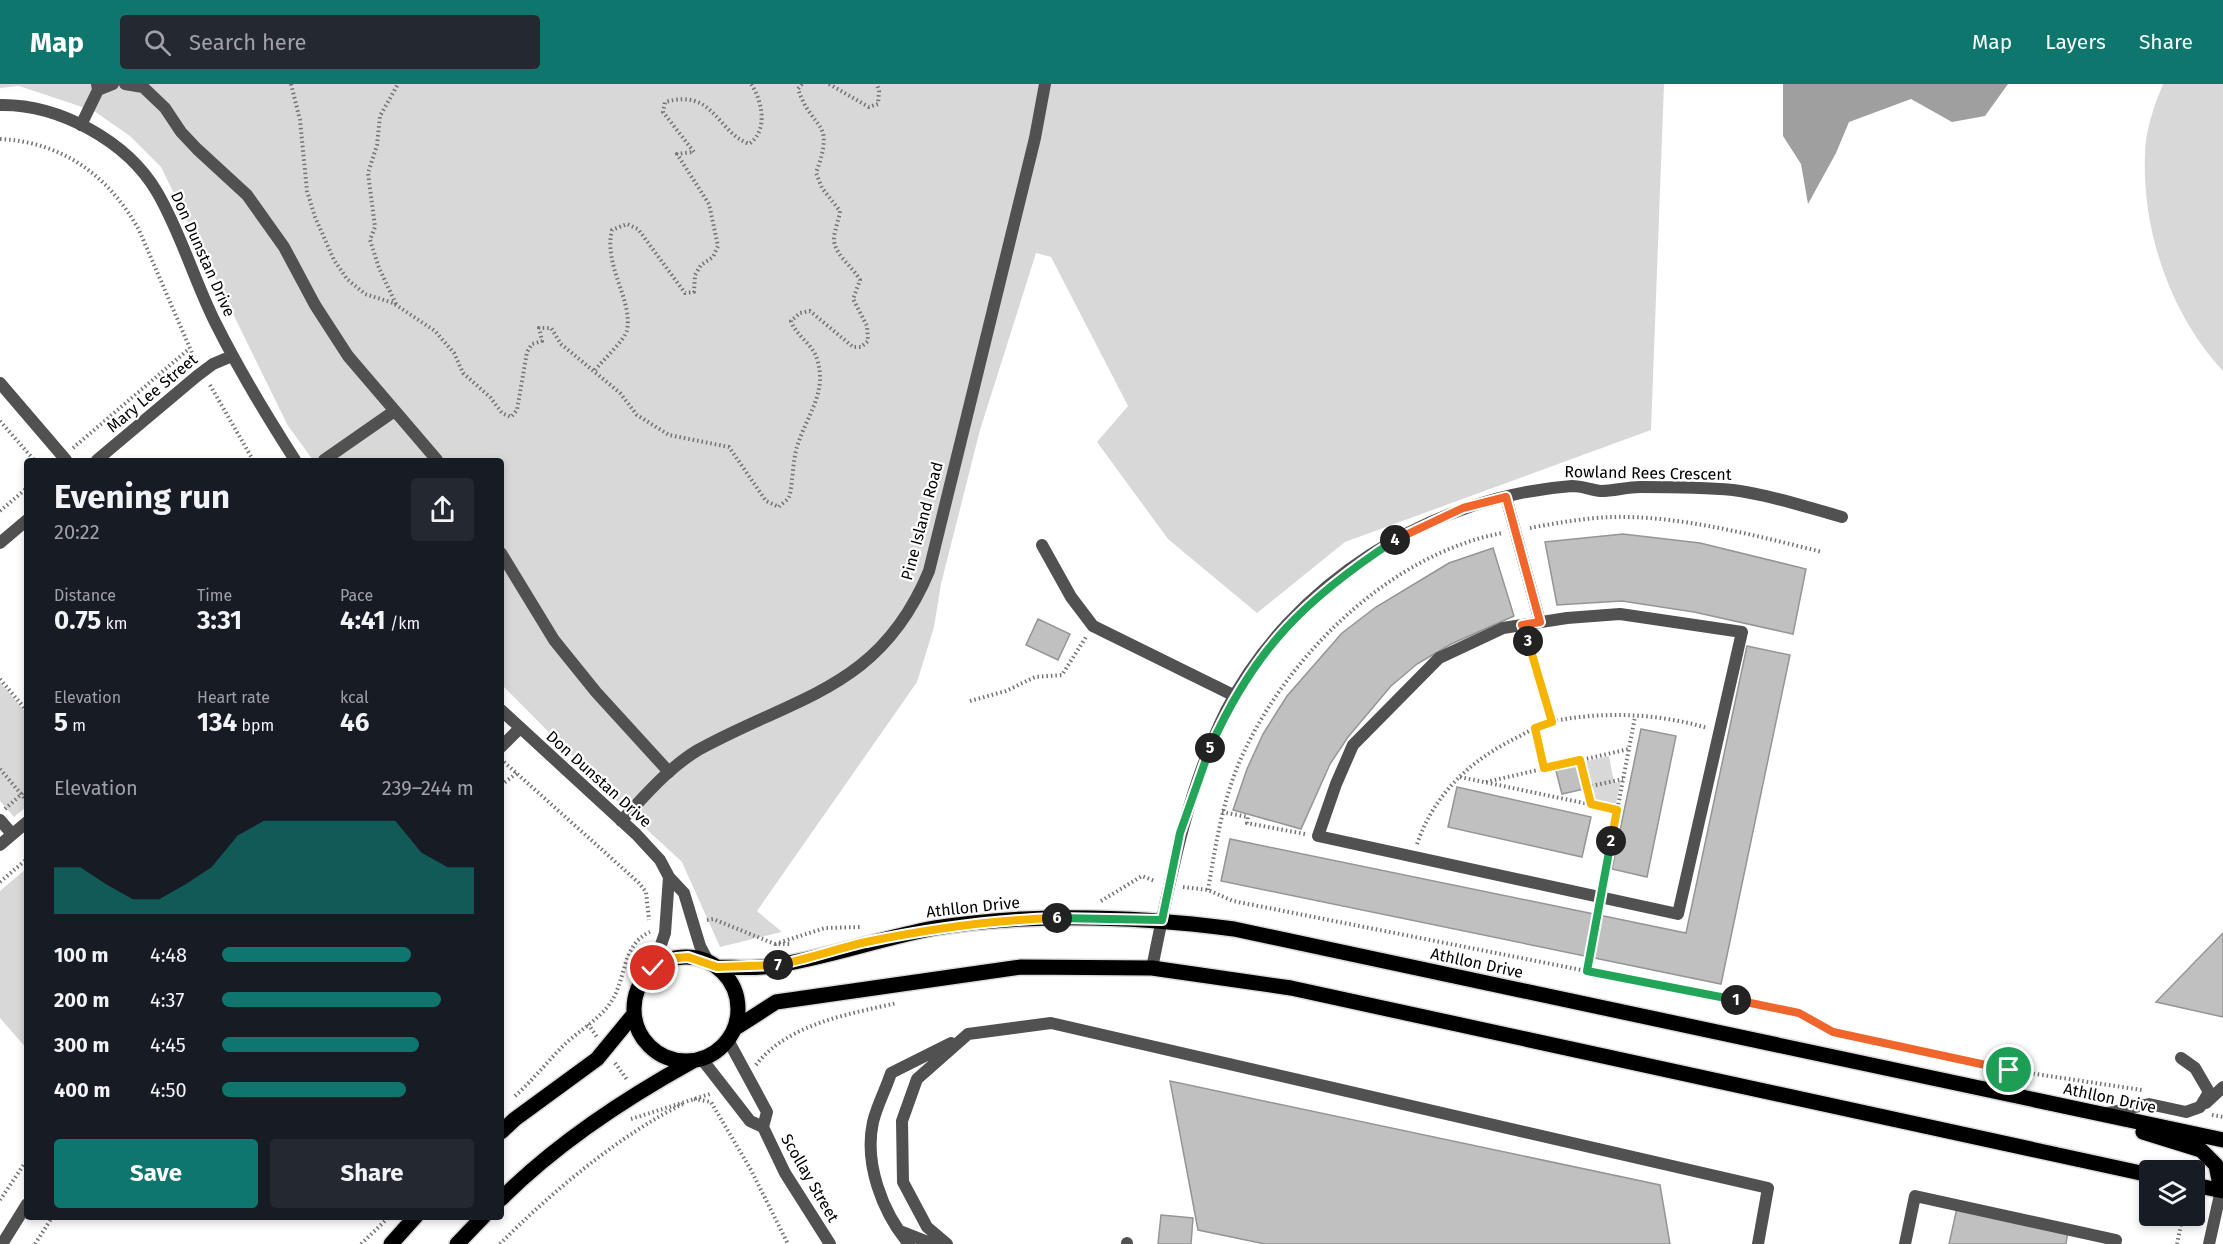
<!DOCTYPE html>
<meta charset="utf-8">
<style>
body{margin:0;font-family:"Fira Sans",sans-serif;background:#242831;color:#f1f3f6;height:100vh;display:flex;flex-direction:column;font-size:22px;white-space:nowrap}
*{box-sizing:border-box;margin:0}
p{font-size:20px;color:#9ea1a6}
.icon{flex:none;width:33px;height:33px;fill:none;stroke:currentColor;stroke-width:2;stroke-linecap:round;stroke-linejoin:round}
.map{position:relative;flex:1;overflow:hidden}
.drawer{position:absolute;left:24px;top:374px;width:480px;height:762px;display:flex;flex-direction:column;background:#171b24;border-radius:6px;box-shadow:0 3px 9px #0003}
.drawer>*{flex:none}
.buttons{position:absolute;left:2139px;top:1076px;display:grid;gap:12px}
.buttons a{display:grid;place-items:center;width:66px;height:66px;border-radius:6px;background:#171b24;box-shadow:0 3px 9px #0003;font-size:30px}
.pin{position:absolute;display:grid;place-items:center;width:51px;height:51px;color:#fff;margin:-26px;border:3px solid #fff;border-radius:50%;box-shadow:0 2px 6px #0007}
.km{position:absolute;width:30px;height:30px;margin:-15px;border-radius:50%;background:#222;color:#fff;font-size:16px;line-height:30px;text-align:center}
.round{display:grid;place-items:center;flex:none;width:63px;height:63px;border-radius:6px;background:#242831}
.summary{display:flex;align-items:center;justify-content:space-between;height:102px;padding:0 30px}
h1{font-size:33px;font-weight:700;line-height:45px}
.stats{display:grid;grid-template-columns:repeat(3,1fr);gap:9px;height:102px;padding:6px 30px}
.stats div{display:grid;align-content:center}
.stats b{font-size:26px;font-weight:700}
.stats small{font-size:16px;font-weight:400}
.stats p{font-size:16px}
.chart{height:168px;padding:12px 30px}
.chart p{display:flex;justify-content:space-between}
.chart svg{width:100%;height:108px;margin-top:6px;fill:#0f766e;opacity:.7}
.cta{display:flex;gap:12px;margin-top:auto;padding:12px 30px}
.cta a{flex:1;height:69px;border-radius:6px;background:#0f766e;color:#fff;font-size:24px;font-weight:700;line-height:69px;text-align:center}
.cta a+a{background:#242831;color:#f1f3f6}
ul{padding:0 30px;list-style:none;font-size:20px}
li{display:grid;grid-template-columns:96px 72px 1fr;align-items:center;height:45px}
li i{height:15px;border-radius:8px;background:#0f766e}
header{display:flex;align-items:center;gap:36px;box-sizing:border-box;height:84px;padding:0 30px;background:#0f766e;color:#fff}
header strong{font-size:28px}
nav{display:flex;gap:33px;margin-inline-start:auto;font-size:21px}
.search{width:420px;height:54px;background:#242831;display:flex;align-items:center;gap:15px;box-sizing:border-box;padding:0 21px;border-radius:6px;color:#9ea1a6;font-size:22px}
.map>svg:first-child{display:block}
.green{fill:#d8d8d8}
.water{fill:#9f9f9f}
.building{fill:#c0c0c0;stroke:#959595;stroke-width:1.5}
.lines{fill:none;stroke-linecap:round;stroke-linejoin:round}
.primary-casing{stroke:#dbdbdb;stroke-width:18}
.path{stroke:#737373;stroke-width:4;stroke-dasharray:1.5 3;stroke-linecap:butt}
.lane{stroke:#515151;stroke-width:12}
.street{stroke:#515151;stroke-width:12}
.primary{stroke:#000;stroke-width:15}
.split-1-casing{stroke:#fff;stroke-width:12}
.split-2-casing{stroke:#fff;stroke-width:12}
.split-3-casing{stroke:#fff;stroke-width:12}
.split-4-casing{stroke:#fff;stroke-width:12}
.split-5-casing{stroke:#fff;stroke-width:12}
.split-6-casing{stroke:#fff;stroke-width:12}
.split-7-casing{stroke:#fff;stroke-width:12}
.split-8-casing{stroke:#fff;stroke-width:12}
.split-1{stroke:#f0652b;stroke-width:8}
.split-2{stroke:#22a559;stroke-width:8}
.split-3{stroke:#f5b400;stroke-width:8}
.split-4{stroke:#f0652b;stroke-width:8}
.split-5{stroke:#22a559;stroke-width:8}
.split-6{stroke:#22a559;stroke-width:8}
.split-7{stroke:#f5b400;stroke-width:8}
.split-8{stroke:#f5b400;stroke-width:8}
.labels{text-anchor:middle;dominant-baseline:central;stroke-width:4.5;stroke-linejoin:round;paint-order:stroke}
.street-label{font-size:16px;fill:#000;stroke:#fff}
</style>
<header>
<strong>Map</strong>
<div class="search"><svg class="icon" aria-label="search" viewBox="0 0 24 24"><circle cx="10" cy="10" r="6"/><path d="M15 15l6 6"/></svg>Search here</div>
<nav><a>Map</a><a>Layers</a><a>Share</a></nav>
</header>
<div class="map">
<svg width="2223" height="1160" viewBox="0 0 2223 1160">
<rect width="100%" height="100%" fill="#fff"/>
<path class="green" d="M0,0h1664l-13,346 -306,112 -88,71 -89,-74 -71,-97 31,-36 -77,-149 -15,-4 -56,177 -39,154 -7,43 -17,55 -160,229 25,21 -62,15 -38,-85 -53,-49 -128,-129v-224h-188l-25,-34 -127,-259 -31,-31 -36,-25 -75,-25 -19,2z
M2163,0h60v287c-52,-56 -81,-139 -78,-216 0,-24 9,-49 18,-71z
M0,598l27,32v92l-13,11 -14,-16z
M1609,672l5,27 7,-2 -6,26 -23,-5 -9,-40z
M27,784v181l-27,-31v-127z"/>
<path class="water" d="M1783,0h225l-23,32 -33,6 -41,-23 -62,23 -13,31 -28,51 -7,-40 -18,-28z"/>
<path class="building" d="M1623,450l77,9 106,26 -13,65 -99,-22 -72,-11 -65,4 -12,-63z
M1493,464l21,68 -63,28 -34,20 -26,22 -43,51 -18,27 -29,65 -68,-19 14,-41 16,-35 24,-38 55,-63 34,-26 73,-44z
M1038,535l32,15 -12,26 -32,-15z
M1747,562l43,9 -69,329 -500,-103 9,-42 456,94z
M1641,645l35,7 -29,141 -35,-8z
M1578,681l6,24 -22,5 -6,-23z
M1457,703l134,30 -9,40 -134,-30z
M2223,849v84l-67,-15z
M1170,997l490,104 10,59h-405l-67,-14z
M1957,1124l111,23 -2,13h-117z
M1161,1131l32,3 -2,26h-33z"/>
<g class="lines">
<g class="primary-casing">
<path id="primary" d="M634 925a52 52 0 1 1 104 0a52 52 0 1 1-104 0Z
M717,883c18,0 37,2 54,-1 56,-8 109,-28 164,-38 100,-16 200,-12 299,1l989,211
M734,945l42,-27 245,-35 131,1 139,20 859,187
M501,1048l14,-13 82,-60 37,-45
M2143,1048l58,18 15,15 5,25
M2194,1101l29,6
M501,1115c56,-56 123,-100 192,-138
M391,1160l25,-28
M457,1160l27,-28"/>
</g>
<path class="path" d="M291,0l9,36 7,71 8,26 19,43 13,19 18,15 28,9 42,28 19,22 9,20 27,24 12,16 9,4 6,-7 10,-58 5,-8 10,-3 -3,-13h12l10,16 59,49 17,22 32,20 60,12 37,54 13,6c2,-3 9,-7 10,-10 3,-6 4,-39 8,-50 9,-31 31,-54 20,-88 -5,-16 -21,-23 -26,-38l9,-8 10,-2 43,36h8l7,-6 -1,-15 -14,-27 7,-19c-7,-13 -25,-25 -26,-40 0,-9 5,-20 6,-29l-18,-23 -6,-15c20,-55 -3,-40 -18,-84l4,-5
M829,0l40,23 9,-3 1,-13 -2,-7
M0,55c63,3 109,37 139,91l56,130
M396,220l-17,-36 -9,-28 5,-13 -7,-54 9,-28 3,-29 18,-32
M595,286c7,-9 30,-30 32,-40 6,-30 -24,-65 -15,-100l15,-6 11,5 47,64 9,-1 1,-17 6,-10 12,-8 5,-11 -9,-42 -32,-50 17,-2 -31,-40 2,-10c49,-14 51,29 84,42 19,-13 14,-42 2,-60
M210,301l43,75
M0,337l34,39
M73,364l116,-99
M0,427l27,-23
M1530,444c26,-5 55,-10 82,-11 66,-2 146,19 210,35
M1527,556l25,82
M0,595l27,32
M970,617l36,-10 29,-14 27,-2 24,-38
M1535,644l9,40
M1580,676l11,44
M504,678l135,121 7,9 3,28
M0,685l27,32
M1460,693l157,33
M1486,698l143,-33
M501,701l16,-12
M1587,703l36,-8
M5,725l22,-20
M1222,728l26,5 -1,6 58,11
M1417,760c18,-52 55,-85 103,-108 9,-5 19,-11 29,-14 51,-11 109,-9 158,6
M0,798l27,-23
M1603,800l32,-167
M1183,803l25,3 25,11 566,112 34,19 176,38 133,20
M1208,806c8,-47 15,-93 35,-136 46,-100 148,-200 259,-221
M1101,817l41,-25 13,5
M707,836l6,-1 62,25h15
M775,860l50,-16 37,-1
M1587,887l11,-62
M588,940l9,13
M615,979l13,18
M756,981c31,-41 93,-51 141,-62
M515,1012c18,-16 32,-34 48,-50 15,-15 36,-26 48,-44 15,-22 11,-58 39,-70
M694,1015l17,3 40,68 37,74
M2212,1031l11,2
M631,1035l79,-25
M0,1116l27,-40
M35,1160l18,-28
M361,1160l29,-28
M500,1160c49,-50 122,-111 185,-141
M2177,1160l6,-29"/>
<path class="lane" d="M125,0l18,3 22,21 16,24 16,17 50,46 37,52 31,58 33,51 89,104
M98,6l15,-6
M81,41l17,-35 -1,-6
M324,376l69,-48
M1506,413l34,125
M1042,461l29,52 22,29 142,70
M501,469l53,87 42,52 73,80
M1620,530l122,18 -64,282 -360,-78 18,-52 17,-39 86,-87 64,-30 64,-10z
M2206,1019l17,-16
M2103,1030l46,-10 37,8 14,-5 9,-15 -14,-24 -14,-10
M900,1147l33,13
M1127,1159v1
M909,1160c-27,-32 -45,-81 -36,-122 4,-17 13,-33 18,-49l60,-30
M947,1160l-20,-17 -24,-45 -1,-61 15,-42 51,-45 83,-11 717,165 -10,56
M1905,1160l10,-48 201,44 -1,4"/>
<path class="street" d="M0,21c59,-1 127,36 157,87 24,41 37,88 58,130 24,48 51,93 80,138
M0,299l66,77
M97,376l100,-84 16,-12 19,-8
M0,459l27,-23
M501,626l135,124 24,26 9,17 15,16 16,53 8,15
M501,663l18,-18
M0,736l12,14
M621,737c24,-25 47,-53 77,-71 100,-55 182,-61 231,-179l106,-433 10,-54
M0,761l27,-23
M653,884l12,-35 4,-56
M1152,884c18,-88 34,-176 74,-257 65,-127 205,-215 346,-225 10,0 19,4 29,5 13,0 26,-4 39,-4 30,0 62,0 93,3 37,5 73,17 109,27
M728,956l39,72 -4,15
M701,974l49,63 13,6 22,46 45,71
M2,1160l25,-40
M2209,1160l12,-54"/>
<use href="#primary" class="primary"/>
</g>
<g class="lines">
<g class="split-1-casing">
<path id="split-1" d="M1736,916l63,13 34,19 176,38"/>
</g>
<g class="split-2-casing">
<path id="split-2" d="M1611,757l-24,130 149,29"/>
</g>
<g class="split-3-casing">
<path id="split-3" d="M1528,557l24,81 -17,6 9,40 36,-8 11,44 26,6 -6,31"/>
</g>
<g class="split-4-casing">
<path id="split-4" d="M1395,456l68,-32 43,-11 34,125 -18,3 6,16"/>
</g>
<g class="split-5-casing">
<path id="split-5" d="M1210,664c44,-99 95,-149 185,-208"/>
</g>
<g class="split-6-casing">
<path id="split-6" d="M1057,834l105,2 18,-87 30,-85"/>
</g>
<g class="split-7-casing">
<path id="split-7" d="M778,881c30,-6 58,-16 88,-23 63,-13 126,-22 191,-24"/>
</g>
<g class="split-8-casing">
<path id="split-8" d="M653,884l23,-10 12,-1 29,10 61,-2"/>
</g>
<use href="#split-1" class="split-1"/>
<use href="#split-2" class="split-2"/>
<use href="#split-3" class="split-3"/>
<use href="#split-4" class="split-4"/>
<use href="#split-5" class="split-5"/>
<use href="#split-6" class="split-6"/>
<use href="#split-7" class="split-7"/>
<use href="#split-8" class="split-8"/>
</g>
<g class="labels">
<g class="street-label">
<text transform="translate(203 170) rotate(66)">Don Dunstan Drive</text>
<text transform="translate(152 309) rotate(-40)">Mary Lee Street</text>
<text transform="translate(1648 389) rotate(1)">Rowland Rees Crescent</text>
<text transform="translate(922 437) rotate(-75)">Pine Island Road</text>
<text transform="translate(599 695) rotate(42)">Don Dunstan Drive</text>
<text transform="translate(973 823) rotate(-6)">Athllon Drive</text>
<text transform="translate(1477 879) rotate(12)">Athllon Drive</text>
<text transform="translate(2110 1014) rotate(12)">Athllon Drive</text>
<text transform="translate(810 1094) rotate(60)">Scollay Street</text>
</g>
</g>
</svg>
<div class="buttons">
<a><svg class="icon" aria-label="layers" viewBox="0 0 24 24"><path d="M12 4l9 5-9 5-9-5zM3 14l9 5 9-5"/></svg></a>
</div>
<div class="pin" style="left:2009px;top:986px;background:#1e9e55"><svg class="icon" aria-label="arrive" viewBox="0 0 24 24"><path d="M6 21V4h12l-3 4 3 4H6"/></svg></div>
<div class="pin" style="left:653px;top:884px;background:#d93025"><svg class="icon" aria-label="check" viewBox="0 0 24 24"><path d="M5 12l5 5 9-10"/></svg></div>
<b class="km" style="left:1736px;top:916px">1</b>
<b class="km" style="left:1611px;top:757px">2</b>
<b class="km" style="left:1528px;top:557px">3</b>
<b class="km" style="left:1395px;top:456px">4</b>
<b class="km" style="left:1210px;top:664px">5</b>
<b class="km" style="left:1057px;top:834px">6</b>
<b class="km" style="left:778px;top:881px">7</b>
<section class="drawer">
<div class="summary"><div><h1>Evening run</h1><p>20:22</p></div><a class="round"><svg class="icon" aria-label="share" viewBox="0 0 24 24"><path d="M12 15V3M7 8l5-5 5 5M5 13v7h14v-7"/></svg></a></div>
<div class="stats">
<div><p>Distance</p><b>0.75<small> km</small></b></div>
<div><p>Time</p><b>3:31</b></div>
<div><p>Pace</p><b>4:41<small> /km</small></b></div>
</div>
<div class="stats">
<div><p>Elevation</p><b>5<small> m</small></b></div>
<div><p>Heart rate</p><b>134<small> bpm</small></b></div>
<div><p>kcal</p><b>46</b></div>
</div>
<div class="chart"><p><span>Elevation</span>239–244 m</p>
<svg viewBox="0 0 160 44" preserveAspectRatio="none"><path d="M0 44V25L10 25L20 32L30 38L40 38L50 32L60 25L70 12L80 6L90 6L100 6L110 6L120 6L130 6L140 19L150 25L160 25V44z"/></svg>
</div>
<ul>
<li><b>100 m</b>4:48<i style="width:75%"></i></li>
<li><b>200 m</b>4:37<i style="width:87%"></i></li>
<li><b>300 m</b>4:45<i style="width:78%"></i></li>
<li><b>400 m</b>4:50<i style="width:73%"></i></li>
</ul>
<div class="cta"><a>Save</a><a>Share</a></div>
</section>
</div>
